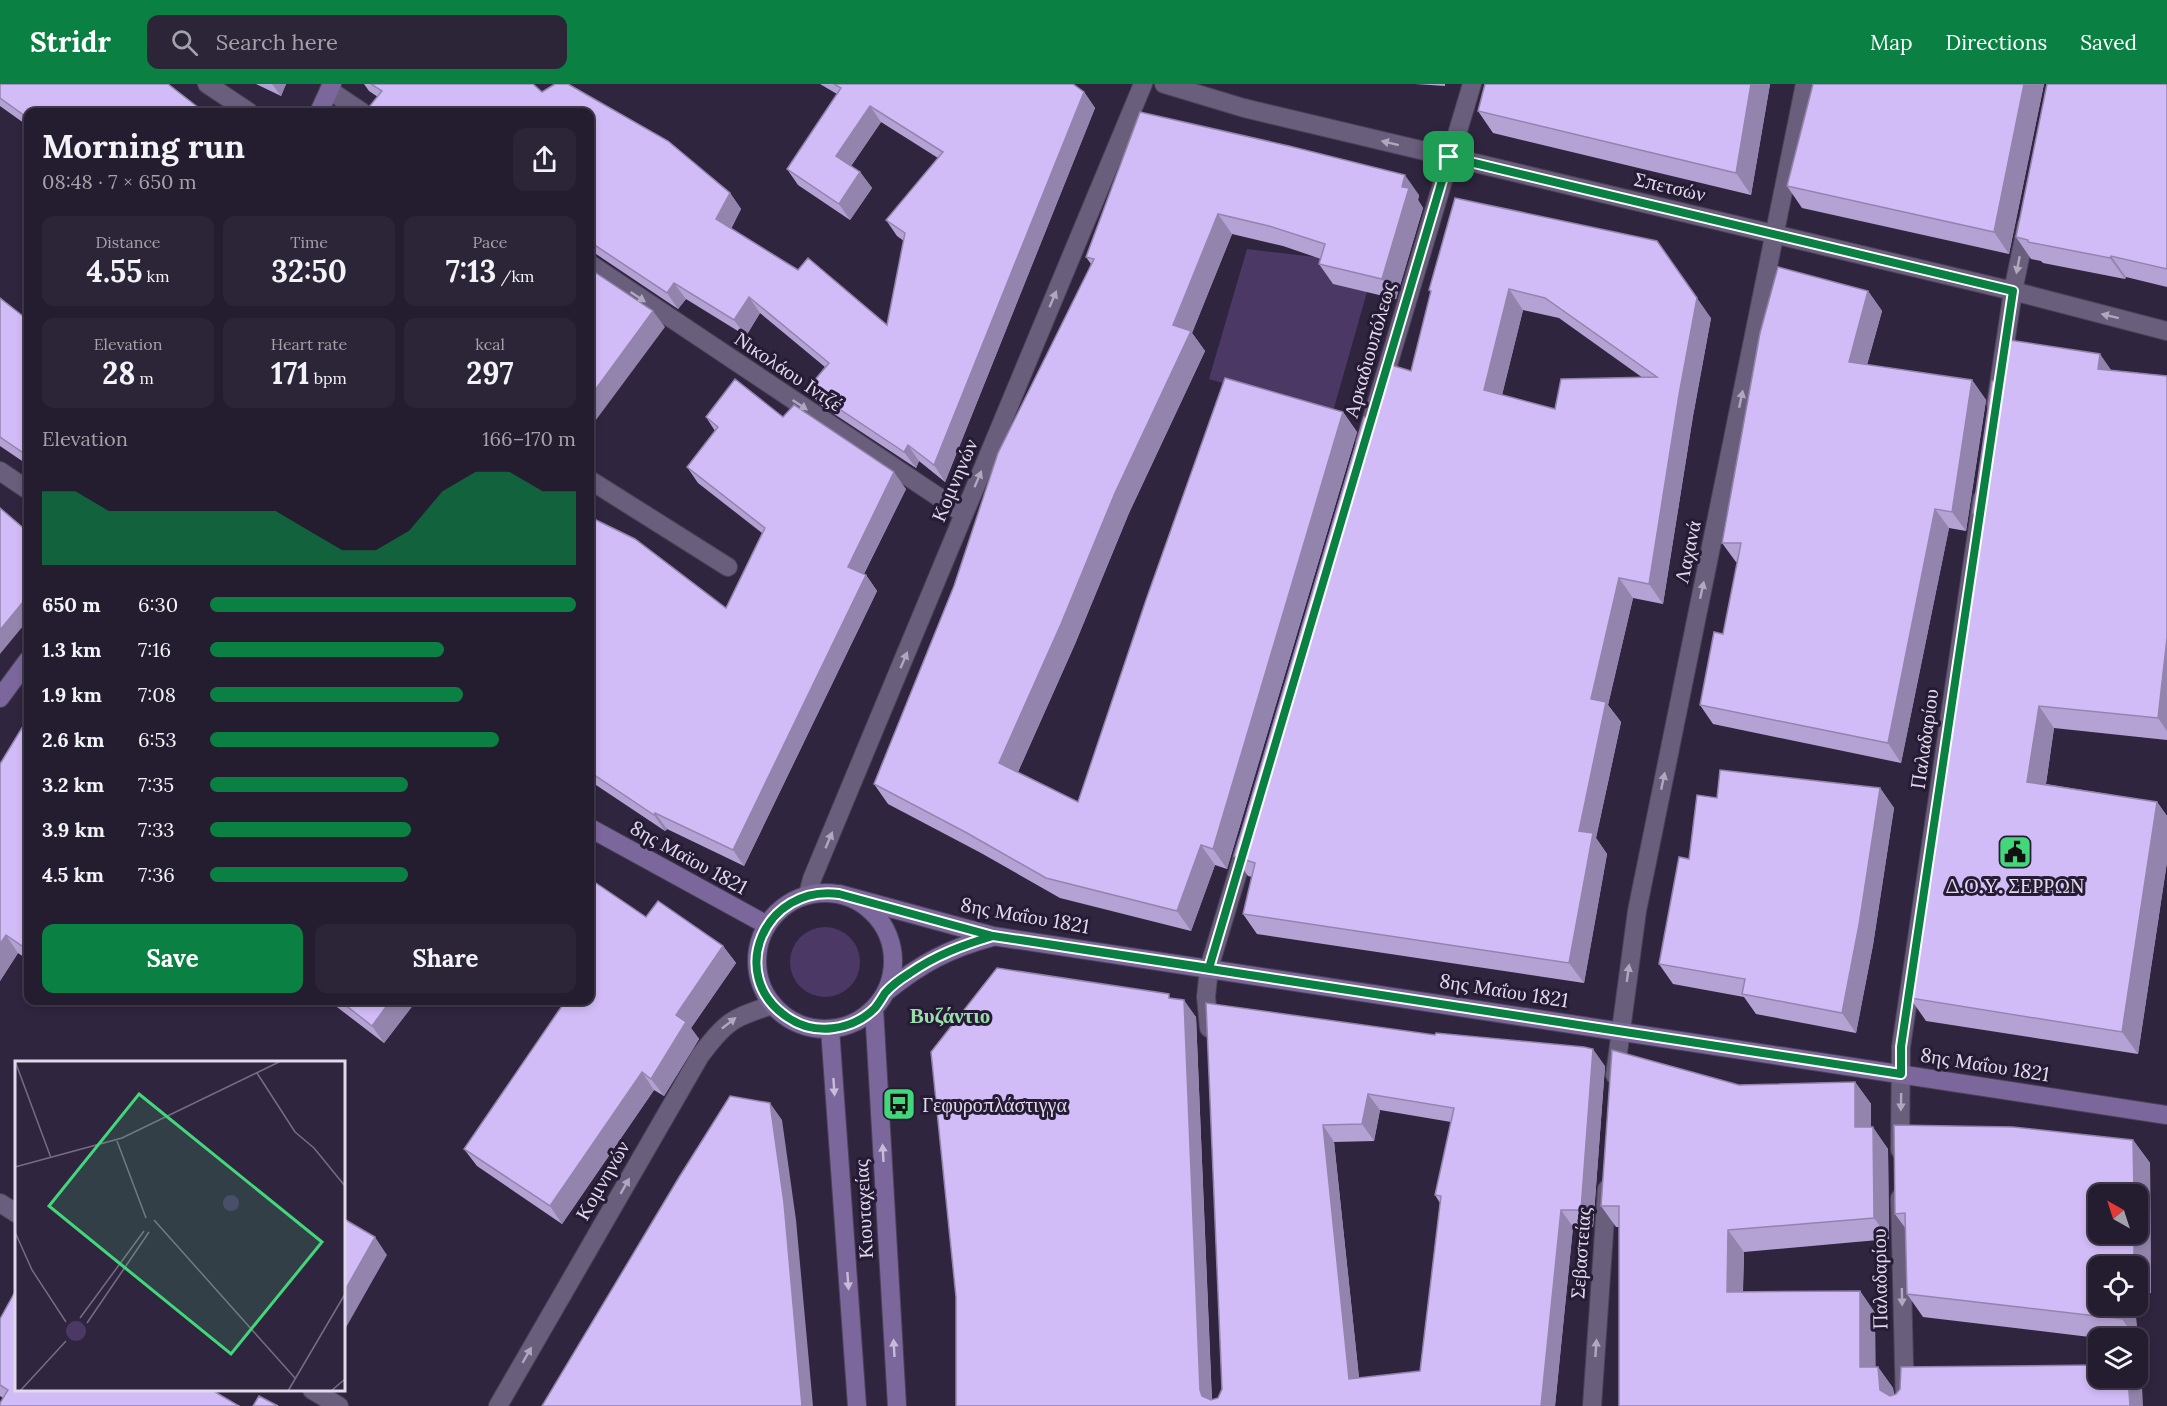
<!DOCTYPE html>
<meta charset="utf-8">
<style>
body{margin:0;font-family:Lora,serif;background:#2c2537;color:#f1f3f6;height:100vh;display:flex;flex-direction:column;font-size:22px;white-space:nowrap}
*{box-sizing:border-box;margin:0}
p{font-size:20px;color:#a3a1aa}
.icon{flex:none;width:33px;height:33px;fill:none;stroke:currentColor;stroke-width:2;stroke-linecap:round;stroke-linejoin:round}
.map{position:relative;flex:1;overflow:hidden}
.details{position:absolute;left:24px;top:24px;width:570px;height:897px;display:flex;flex-direction:column;background:#241c2f;border-radius:12px;box-shadow:0 3px 9px #0003,0 0 0 2px #413a4b}
.details>*{flex:none}
.needle{width:39px;rotate:321deg}
.fabs{position:absolute;left:2088px;top:1100px;display:grid;gap:12px}
.fabs a{display:grid;place-items:center;width:60px;height:60px;border-radius:12px;background:#241c2f;box-shadow:0 3px 9px #0003,0 0 0 2px #413a4b;font-size:30px}
.pin{position:absolute;display:grid;place-items:center;width:51px;height:51px;color:#fff;margin:-26px;border-radius:12px;box-shadow:0 3px 9px #0006}
.round{display:grid;place-items:center;flex:none;width:63px;height:63px;border-radius:12px;background:#2c2537}
.headline{display:flex;align-items:center;justify-content:space-between;height:102px;padding:0 18px}
h1{font-size:33px;font-weight:800;line-height:45px}
.metrics{display:grid;grid-template-columns:repeat(3,1fr);gap:9px;height:102px;padding:6px 18px}
.metrics div{display:grid;align-content:center;border-radius:12px;background:#2c2537;text-align:center}
.metrics b{font-size:30px;font-weight:800}
.metrics small{font-size:16px;font-weight:400}
.metrics p{font-size:16px}
.chart{height:168px;padding:12px 18px}
.chart p{display:flex;justify-content:space-between}
.chart svg{width:100%;height:108px;margin-top:6px;fill:#0b8043;opacity:.7}
.button{display:flex;gap:12px;margin-top:auto;padding:12px 18px}
.button a{flex:1;height:69px;border-radius:12px;background:#0b8043;color:#fff;font-size:24px;font-weight:800;line-height:69px;text-align:center}
.button a+a{background:#2c2537;color:#f1f3f6}
ul{padding:0 18px;list-style:none;font-size:20px}
li{display:grid;grid-template-columns:96px 72px 1fr;align-items:center;height:45px}
li i{height:15px;border-radius:8px;background:#0b8043}
header{display:flex;align-items:center;gap:36px;box-sizing:border-box;height:84px;padding:0 30px;background:#0b8043;color:#fff}
header strong{font-size:28px}
nav{display:flex;gap:33px;margin-inline-start:auto;font-size:21px}
.search{width:420px;height:54px;background:#2c2537;display:flex;align-items:center;gap:15px;box-sizing:border-box;padding:0 21px;border-radius:12px;color:#a3a1aa;font-size:22px}
.map>svg:first-child{display:block}
.green{fill:#4b3865}
.lines{fill:none;stroke-linecap:round;stroke-linejoin:round}
.street-casing{stroke:#4c4258;stroke-width:20}
.secondary-casing{stroke:#4c4258;stroke-width:20}
.street{stroke:#695e7c;stroke-width:18}
.secondary{stroke:#7c679d;stroke-width:18}
.wall{fill:#b5a2d4;fill-rule:evenodd}
.shaded-wall{fill:#9384ad}
.building{fill:#d2bcf7;stroke:#9384ad;stroke-width:1.5;fill-rule:evenodd}
.oneway{fill:#b0a8bf}
.oneway2{fill:#c7bdd8}
.route-casing{stroke:#fff;stroke-width:12}
.route{stroke:#0b8043;stroke-width:8}
.labels{text-anchor:middle;dominant-baseline:central;stroke-width:6;stroke-linejoin:round;paint-order:stroke}
.street-label{font-size:20px;fill:#e0daeb;stroke:#261b35}
.poi-label{font-size:20px;fill:#e0daeb;stroke:#261b35}
.neighbourhood-label{font-size:21px;font-weight:bold;fill:#99deab;stroke:#261b35}
.inset-road{fill:none;stroke:#766d84;stroke-width:1.5}
.view{fill:#42d77b;fill-opacity:0.15;stroke:#42d77b;stroke-width:3}
.inset-edge{fill:none;stroke:#e0daeb;stroke-width:3}
</style>
<header>
<strong>Stridr</strong>
<div class="search"><svg class="icon" aria-label="search" viewBox="0 0 24 24"><circle cx="10" cy="10" r="6"/><path d="M15 15l6 6"/></svg>Search here</div>
<nav><a>Map</a><a>Directions</a><a>Saved</a></nav>
</header>
<div class="map">
<svg width="2167" height="1322" viewBox="0 0 2167 1322">
<rect width="100%" height="100%" fill="#30253f"/>
<path class="green" d="M1247,165l93,11 27,32 -35,123 -123,-36z
M790 878a35 35 0 1 1 70 0a35 35 0 1 1-70 0Z"/>
<g class="lines">
<g class="street-casing">
<path id="street" d="M207,0l42,28
M1164,0l80,24 769,183 154,40
M329,6l33,22
M590,180l374,250
M1996,320l17,-113 14,-67
M1365,358l107,-358
M0,387l28,19
M590,396l138,87
M808,810l4,-15 331,-795
M1209,944l-3,-31 3,-29 38,-126
M1615,991l22,-164 168,-827
M1900,1066l1,-103 81,-548
M1900,1114l5,208
M0,1119l16,10
M312,1306l27,16
M498,1322l202,-350c25,-34 33,-39 73,-51
M1592,1322l15,-217"/>
</g>
<g class="secondary-casing">
<path id="secondary" d="M319,28l13,-28
M0,614l28,-38
M590,744l177,97
M757 877a68 68 0 1 1 136 0a68 68 0 1 1-136 0Z
M839,810l154,42 1174,179
M887,907c35,-28 61,-42 105,-54
M874,924l23,398
M830,945l27,377"/>
</g>
<use href="#street" class="street"/>
<use href="#secondary" class="secondary"/>
</g>
<path class="wall" d="M0,0l28,28v14l-28,-20z
M256,0h30l-5,12z
M364,0h169l9,8 13,-8h13l100,57 62,52 11,16 -10,20 67,41 10,-12 79,67 17,-84 -7,-5 -11,-16 52,-62 -57,-36 -30,44 9,6 12,16 -22,32 -52,-35 -11,-16 50,-75 -17,-10h253l11,8 11,16 -150,374 -26,-21 -3,7 -97,-64 -11,-16 17,-21 -65,-54 -14,23 -60,-37 -8,10 -82,-55h-6v-142h-225l13,-15 -9,-6z
M1415,0h30v2z
M1485,0h285l-19,111 -258,-62 -15,-22z
M1813,0h231l-35,170 -207,-46 -15,-22z
M2167,0v203l-41,-10 -1,2 -82,-16 -2,-2 -10,-2 -15,-22z
M1140,28l279,83 -1,5 5,8 -27,91 -63,-15 -14,-20 2,-5 -38,-13 -51,-12 -40,99 13,18 -76,162 -54,131 -57,128 60,30 265,-390 14,20 -130,437 -12,-4 -24,66 -131,-33 -79,-45 -93,-49 -14,-20 217,-520 -5,-7z
M1455,114l256,120 -18,98 -30,188 -30,-6 -25,107 13,17 -25,116 11,16 -23,129 -327,-49 -14,-20 9,-37 -4,-1 -14,-20 142,-435 35,-50 20,-78 -2,-3zM1523,226l36,8 84,60 -88,31 -53,-14z
M1868,207l14,20 -15,54 105,15 14,20 -20,131 -17,-3 -48,235 -188,-39 -13,-19 23,-71 15,-72h-2l-14,-19z
M0,214l28,22v145l-28,-19z
M2111,286l56,6v364l-113,-12 -8,56 111,18 10,14v46l-29,192 -212,-33 -16,-23 21,-126 50,-348 -8,-11 29,-131z
M706,333h77l123,72 -42,85 2,1 11,16 -133,275 -77,-37 -2,2 -75,-50v-265l136,92 36,-75 -64,-50 -11,-16 28,-36z
M28,634v242l-10,-7 -18,28v-217z
M1880,704l14,20 -21,137 -17,88 -100,-19 -12,-17 -71,-13 -14,-20 30,-105 28,-61z
M646,833l77,29 13,17 -45,65 8,11 -35,57 -10,-6 -92,134 -85,-58 -13,-17z
M1173,915l23,18 16,383 6,-2 4,-9 -16,-386 399,63 -12,161h-20l-18,179h-599zM1380,1026l71,12 -16,73 5,8 -20,168 -61,7 -25,-236 40,-1z
M330,916h87l-33,43 -51,-39z
M1855,998l16,22v23l17,22 1,90 -145,13 -1,40 117,-1 15,22v54h3l15,21 1,6 248,-8 -523,20v-179h-3l-15,-21 138,-121z
M2133,1056l17,23 1,130 -13,1v-28h-40v39h37l3,38v-5h-40l-175,-21 -16,-23 -1,-65 -11,-15z
M0,1235l239,87 -236,-8 -3,-2z"/>
<path class="shaded-wall" d="M272,0h14l-5,12z
M1751,0h19l-19,111 -15,-22z
M2024,0h20l-35,170 -15,-22z
M1084,8l11,16 -150,374 -11,-17z
M870,22l11,16 -34,50 -11,-16z
M860,88l12,16 -22,32 -11,-16z
M1405,91l14,20 -1,5 5,8 -27,91 -14,-20z
M730,109l11,16 -14,26 -11,-16z
M1218,130l14,20 -40,99 13,18 -76,162 -54,131 -62,139 -14,-20z
M2111,172l15,21 -1,2 -15,-21z
M674,199l12,16 -8,10 -11,-16z
M1509,205l14,21 -25,101 -14,-21z
M1868,207l14,20 -20,71 -13,-20z
M749,213l11,16 -14,23 -12,-16z
M1697,214l14,20 -18,98 -30,188 -14,-20 30,-189z
M653,227l12,16 -75,101v-31z
M2100,270l16,23 -18,-8z
M1972,296l14,20 -20,131 -14,-19z
M1343,328l14,20 -130,437 -14,-20z
M908,361l11,16 -3,7 -12,-16z
M894,388l12,17 -47,94 -11,-16z
M1935,425l14,19 -48,235 -13,-20z
M866,491l11,16 -133,275 -11,-16z
M1619,494l14,20 -25,107 13,17 -25,116 11,16 -23,129 -15,-20 10,-132 12,-132z
M28,512v24l-28,34v-24z
M2167,554v93l-9,-13z
M2039,622l15,22 -11,76 -16,-22z
M1880,704l14,20 -21,137 -17,88 -14,-20z
M2157,718l10,14v46l-29,192 -16,-22z
M655,729l12,16 -2,2 -11,-16z
M1201,761l14,20 -24,66 -14,-20z
M6,851l12,18 -18,28v-37z
M723,862l13,17 -45,65 8,11 -35,57 -13,-17 25,-64z
M391,916h26l-33,43 -12,-17z
M1184,916l12,17 16,389 -10,-10 -2,-6z
M1593,965l12,17 -12,161 -12,-17z
M642,988l12,18 -92,134 -12,-18z
M1855,998l16,22v45l-16,-22z
M1368,1010l12,16 -6,31 -12,-17z
M770,1019l12,17 14,100 17,186h-11z
M1323,1041l11,17 27,254 -12,-17z
M1873,1043l15,22 1,90 -15,-21z
M2133,1056l17,23 1,130 -13,-19v-8h-4v-33h4v-39h-4z
M1561,1126l12,17 -18,179h-14z
M1728,1146l16,22 -2,62 -15,-22z
M375,1153l12,18 -43,76v-39z
M1860,1207l15,22 1,76 -16,-22z
M2120,1221h15l3,38v-5h-3l-13,-19z
M1878,1283l15,21 2,18 -15,-16z
M2128,1293h8l6,9 1,20h-13z"/>
<path class="building" d="M0,0h168l36,28h-150l-1,-1 -1,1h-24v6l-28,-20z
M371,0h162l9,8 13,-8h13l100,57 62,52 -14,26 82,51 10,-12 79,67 18,-92 -19,-13 57,-68 -73,-46 -34,50 24,16 -21,32 -52,-35 54,-81 -7,-4h239l11,8 -150,373 -26,-20 -4,7 -96,-64 21,-25 -80,-66 -15,23 -60,-37 -7,10 -77,-51v-130h-225l17,-21z
M1485,0h266l-15,89 -258,-62z
M1813,0h211l-30,148 -207,-46z
M2047,0h120v185l-56,-13 -1,2 -82,-16v-2l-12,-3z
M1140,28l149,34 116,29 -3,12 7,1 -27,91 -63,-15 6,-20 -56,-18 -51,-12 -45,111 18,6 -76,162 -54,131 -62,139 79,39 68,-202 79,-222 118,34 -130,437 -12,-4 -24,66 -131,-33 -79,-45 -93,-49 80,-198 44,-133 96,-194 -8,-2z
M1455,114l202,43 40,57 -18,97 -30,189 -30,-6 -28,121 15,3 -27,129 14,2 -24,130 -326,-49 12,-51 -21,-7 130,-439 12,4 15,-56 20,6 20,-80 -2,-1zM1509,205l36,9 112,79 -96,2 -6,30 -71,-19z
M1778,183l90,24 -19,71 123,18 -20,132 -17,-3 -47,234 -188,-38 14,-73 9,2 18,-91h-19l38,-210z
M590,185l63,42 -63,86z
M0,214l28,22v136l-28,-19z
M2009,256l91,14 -2,15 69,7v262l-9,80 -119,-12 -12,76 130,20 -35,230 -212,-34 21,-126 13,-100 38,-258 -9,-1 19,-132 10,1z
M735,295l48,38 11,-12 100,67 -46,95 18,8 -133,275 -78,-37 -1,2 -64,-43v-255l45,22 91,69 39,-80 -78,-61 31,-40 -12,-10z
M0,424l28,24v64l-28,34z
M28,634v232l-22,-15 -6,9v-180z
M1720,686l160,18 -21,137 -17,88 -100,-19 3,-15 -86,-15 20,-107 10,2 8,-64 20,3z
M590,795l56,38 12,-16 65,45 -47,69 10,7 -35,57 -9,-7 -92,134 -86,-57 102,-149h24z
M997,884l172,26v4l15,2 16,390 2,6 9,4 7,-2 4,-9 -16,-386 229,32 1,-2 148,14 9,2 -12,161h-20l-20,196h-585v-109l-25,-245zM1368,1010l86,14 -19,87 6,1 -21,175 -71,8 -26,-254 39,-1z
M339,916h52l-19,26z
M1612,966l127,35 116,-3v45h18l1,91 -146,12 -1,62 133,-1v76h18l2,23 10,6 6,-2 4,-5 1,-22 197,-2v12h30l2,29h-511v-200h-18z
M730,1012l40,7 14,100 18,203h-260l136,-227z
M1894,1041l119,2 120,13 1,54h-36v39h36v33h-36v39h22l2,14 -215,-25 -2,-81 -10,1z
M344,1135l31,18 -31,55z
M16,1206v99h194l29,17h-239v-3l8,-13 -8,-5v-66z
M259,1312l19,10h-25z"/>
<defs><path id="oneway-solid" d="M-6-.8H1V-3.2L6.5 0L1 3.2V.8H-6Z" transform="scale(1.5)"/></defs>
<g class="oneway">
<use href="#oneway-solid" transform="translate(1390 59) rotate(-166)"/>
<use href="#oneway-solid" transform="translate(2018 181) rotate(101)"/>
<use href="#oneway-solid" transform="translate(638 213) rotate(34)"/>
<use href="#oneway-solid" transform="translate(1053 215) rotate(-67)"/>
<use href="#oneway-solid" transform="translate(2110 232) rotate(-166)"/>
<use href="#oneway-solid" transform="translate(1741 315) rotate(-78)"/>
<use href="#oneway-solid" transform="translate(800 321) rotate(34)"/>
<use href="#oneway-solid" transform="translate(978 395) rotate(-67)"/>
<use href="#oneway-solid" transform="translate(1702 506) rotate(-78)"/>
<use href="#oneway-solid" transform="translate(904 576) rotate(-67)"/>
<use href="#oneway-solid" transform="translate(1663 697) rotate(-78)"/>
<use href="#oneway-solid" transform="translate(829 756) rotate(-67)"/>
<use href="#oneway-solid" transform="translate(1628 889) rotate(-82)"/>
<use href="#oneway-solid" transform="translate(729 939) rotate(-38)"/>
<use href="#oneway-solid" transform="translate(1901 1018) rotate(91)"/>
<use href="#oneway-solid" transform="translate(625 1102) rotate(-60)"/>
<use href="#oneway-solid" transform="translate(1902 1213) rotate(89)"/>
<use href="#oneway-solid" transform="translate(1596 1264) rotate(-86)"/>
<use href="#oneway-solid" transform="translate(527 1271) rotate(-60)"/>
</g>
<g class="oneway2">
<use href="#oneway-solid" transform="translate(834 1003) rotate(86)"/>
<use href="#oneway-solid" transform="translate(883 1069) rotate(-93)"/>
<use href="#oneway-solid" transform="translate(848 1197) rotate(86)"/>
<use href="#oneway-solid" transform="translate(894 1264) rotate(-93)"/>
</g>
<g class="lines">
<g class="route-casing">
<path id="route" d="M1449,73l-240,811 -216,-32 -154,-42c-74,-10 -114,81 -52,123 27,19 65,14 88,-9 4,-5 7,-10 10,-15 6,-7 17,-15 25,-20 26,-18 53,-28 83,-37l908,138v-27l112,-756 -564,-134"/>
</g>
<use href="#route" class="route"/>
</g>
<defs>
<g id="civic-square" transform="scale(1.725)"><rect x="-9" y="-9" width="18" height="18" rx="4" fill="#42d77b" stroke="#261b35"/><path d="M-.6-6.5H3V-4.5H.6V-3L4-1V1h2V6H-6V1h2V-1L-.6-3ZM-1.2 2.5V6h2.4V2.5Z" fill="#111"/></g>
<g id="bus-square" transform="scale(1.725)"><rect x="-9" y="-9" width="18" height="18" rx="4" fill="#42d77b" stroke="#261b35"/><path d="M-5-6H5V4H4V6H2V4H-2V6H-4V4H-5ZM-3.5-4V0h7V-4ZM-3.5 1.2v1.5H-2V1.2ZM2 1.2v1.5H3.5V1.2Z" fill="#111"/></g>
</defs>
<g fill-rule="evenodd">
<use href="#civic-square" x="2015" y="768"/>
<use href="#bus-square" x="899" y="1020"/>
</g>
<g class="labels">
<g class="street-label">
<text transform="translate(1670 102) rotate(13)">Σπετσών</text>
<text transform="translate(1369 266) rotate(-74)">Αρκαδιουπόλεως</text>
<text transform="translate(789 287) rotate(34)">Νικολάου Ιντζέ</text>
<text transform="translate(954 396) rotate(-67)">Κομνηνών</text>
<text transform="translate(1687 468) rotate(-78)">Λαχανά</text>
<text transform="translate(1924 655) rotate(-82)">Παλαδαρίου</text>
<text transform="translate(689 773) rotate(29)">8ης Μαϊου 1821</text>
<text transform="translate(1025 831) rotate(10)">8ης Μαΐου 1821</text>
<text transform="translate(1504 906) rotate(9)">8ης Μαΐου 1821</text>
<text transform="translate(1985 980) rotate(9)">8ης Μαΐου 1821</text>
<text transform="translate(602 1096) rotate(-60)">Κομνηνών</text>
<text transform="translate(863 1125) rotate(-93)">Κιουταχείας</text>
<text transform="translate(1580 1169) rotate(-86)">Σεβαστείας</text>
<text transform="translate(1879 1195) rotate(-91)">Παλαδαρίου</text>
</g>
<g class="poi-label">
<text x="2015" y="801">Δ.Ο.Υ. ΣΕΡΡΩΝ</text>
<text x="922" y="1020" text-anchor="start">Γεφυροπλάστιγγα</text>
</g>
<g class="neighbourhood-label">
<text x="950" y="931">Βυζάντιο</text>
</g>
</g>
<g transform="translate(15 977)">
<rect width="330" height="330" fill="#30253f"/>
<path d="M208 142a8 8 0 1 1 16 0a8 8 0 1 1-16 0ZM51 270a10 10 0 1 1 20 0a10 10 0 1 1-20 0Z" fill="#4b3865"/>
<path class="inset-road" d="M0,0l36,97M242,12l38,59 19,16 31,38M102,80l29,77M0,106l107,-29 159,-77M139,159l141,158M0,171l17,38 34,52M65,257l64,-87M72,262l62,-91M5,330l46,-50M273,330l57,-97M316,330l14,-12"/>
<path class="view" d="M124,33l183,148 -91,112 -182,-148z"/>
<rect width="330" height="330" class="inset-edge"/>
</g>
</svg>
<div class="fabs">
<a><svg class="needle" viewBox="-14 -14 28 28"><path d="M0-13l5 13h-10z" fill="#e53935"/><path d="M0 13l5-13h-10z" fill="#a3a1aa"/></svg></a>
<a><svg class="icon" aria-label="locate" viewBox="0 0 24 24"><circle cx="12" cy="12" r="6"/><path d="M12 2v4M12 18v4M2 12h4M18 12h4"/></svg></a>
<a><svg class="icon" aria-label="layers" viewBox="0 0 24 24"><path d="M12 4l9 5-9 5-9-5zM3 14l9 5 9-5"/></svg></a>
</div>
<div class="pin" style="left:1449px;top:73px;background:#1e9e55"><svg class="icon" aria-label="arrive" viewBox="0 0 24 24"><path d="M6 21V4h12l-3 4 3 4H6"/></svg></div>
<section class="details">
<div class="headline"><div><h1>Morning run</h1><p>08:48 · 7 × 650 m</p></div><a class="round"><svg class="icon" aria-label="share" viewBox="0 0 24 24"><path d="M12 15V3M7 8l5-5 5 5M5 13v7h14v-7"/></svg></a></div>
<div class="metrics">
<div><p>Distance</p><b>4.55<small> km</small></b></div>
<div><p>Time</p><b>32:50</b></div>
<div><p>Pace</p><b>7:13<small> /km</small></b></div>
</div>
<div class="metrics">
<div><p>Elevation</p><b>28<small> m</small></b></div>
<div><p>Heart rate</p><b>171<small> bpm</small></b></div>
<div><p>kcal</p><b>297</b></div>
</div>
<div class="chart"><p><span>Elevation</span>166–170 m</p>
<svg viewBox="0 0 160 44" preserveAspectRatio="none"><path d="M0 44V14L10 14L20 22L30 22L40 22L50 22L60 22L70 22L80 30L90 38L100 38L110 30L120 14L130 6L140 6L150 14L160 14V44z"/></svg>
</div>
<ul>
<li><b>650 m</b>6:30<i style="width:100%"></i></li>
<li><b>1.3 km</b>7:16<i style="width:64%"></i></li>
<li><b>1.9 km</b>7:08<i style="width:69%"></i></li>
<li><b>2.6 km</b>6:53<i style="width:79%"></i></li>
<li><b>3.2 km</b>7:35<i style="width:54%"></i></li>
<li><b>3.9 km</b>7:33<i style="width:55%"></i></li>
<li><b>4.5 km</b>7:36<i style="width:54%"></i></li>
</ul>
<div class="button"><a>Save</a><a>Share</a></div>
</section>
</div>
